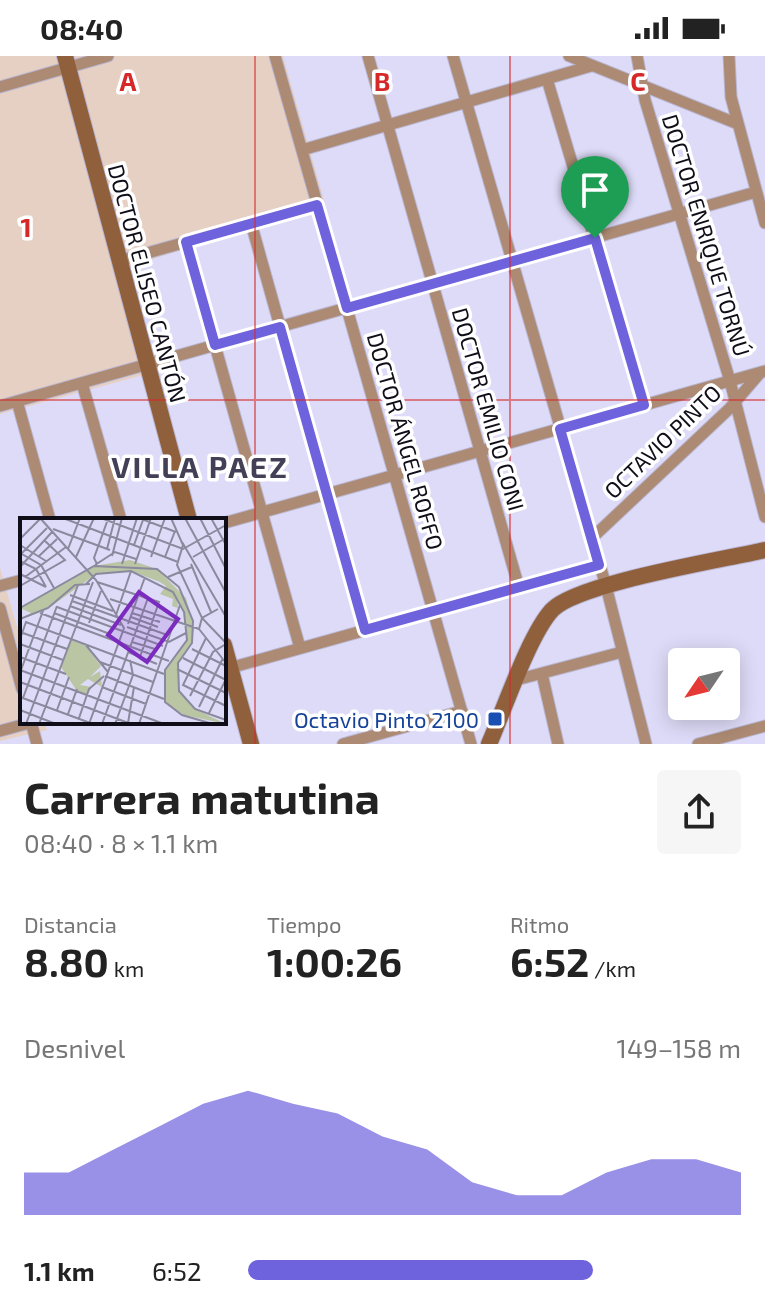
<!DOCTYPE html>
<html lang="es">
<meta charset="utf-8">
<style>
body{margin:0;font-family:"Exo 2",sans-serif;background:#f6f6f6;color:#222;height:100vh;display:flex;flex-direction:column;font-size:30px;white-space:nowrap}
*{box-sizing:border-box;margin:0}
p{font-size:26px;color:#767676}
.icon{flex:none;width:44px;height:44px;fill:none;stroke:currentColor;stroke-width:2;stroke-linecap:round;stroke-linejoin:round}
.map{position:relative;height:688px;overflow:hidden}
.details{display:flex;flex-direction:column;background:#fff;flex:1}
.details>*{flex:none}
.needle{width:52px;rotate:235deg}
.fabs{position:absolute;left:668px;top:592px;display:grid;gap:16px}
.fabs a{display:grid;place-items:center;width:72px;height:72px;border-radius:8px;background:#fff;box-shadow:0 4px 20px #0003;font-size:40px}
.pin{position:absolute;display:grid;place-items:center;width:68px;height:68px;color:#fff;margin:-82px -34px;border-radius:50% 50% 50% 0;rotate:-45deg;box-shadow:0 0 8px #0007}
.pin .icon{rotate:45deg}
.round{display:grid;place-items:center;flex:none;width:84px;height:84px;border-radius:8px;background:#f6f6f6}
.summary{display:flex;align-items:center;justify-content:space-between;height:136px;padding:0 24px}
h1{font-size:44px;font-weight:700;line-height:60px}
.stats{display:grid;grid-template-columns:repeat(3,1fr);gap:12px;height:136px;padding:8px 24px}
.stats div{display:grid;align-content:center}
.stats b{font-size:40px;font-weight:700}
.stats small{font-size:22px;font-weight:400}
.stats p{font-size:22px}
.chart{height:224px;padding:16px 24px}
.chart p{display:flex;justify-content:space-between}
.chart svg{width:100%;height:144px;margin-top:8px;fill:#6f62dd;opacity:.7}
ul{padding:0 24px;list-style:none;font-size:26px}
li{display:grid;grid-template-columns:128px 96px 1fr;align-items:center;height:60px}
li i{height:20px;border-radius:10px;background:#6f62dd}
.status{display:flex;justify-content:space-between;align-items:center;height:56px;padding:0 40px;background:#fff;direction:ltr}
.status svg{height:22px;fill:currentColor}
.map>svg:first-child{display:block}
.industrial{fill:#e6d0c4}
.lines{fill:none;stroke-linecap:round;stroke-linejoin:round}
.street-casing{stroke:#b9b6d0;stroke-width:13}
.secondary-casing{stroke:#b9b6d0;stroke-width:18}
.street{stroke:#ac8a73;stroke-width:11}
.secondary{stroke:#90603d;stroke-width:16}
.route-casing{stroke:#fff;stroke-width:16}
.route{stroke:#6f62dd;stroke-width:10}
.grid{fill:none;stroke:#d62828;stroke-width:2;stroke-opacity:0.55}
.transit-dot{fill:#1a4fb4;stroke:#fff;stroke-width:3}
.labels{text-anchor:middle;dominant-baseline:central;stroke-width:7;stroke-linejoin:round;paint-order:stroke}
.street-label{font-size:22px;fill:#0f0e18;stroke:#fff}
.transit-label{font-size:22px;fill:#164399;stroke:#fff;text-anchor:end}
.district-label{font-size:30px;font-weight:bold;letter-spacing:2px;fill:#423f56;stroke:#fff}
.inset-road{fill:none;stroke:#8b899e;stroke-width:2}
.view{fill:#7b2cbf;fill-opacity:0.15;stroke:#7b2cbf;stroke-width:4}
.inset-edge{fill:none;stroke:#0f0e18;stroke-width:4}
.grid-label{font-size:26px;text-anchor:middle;font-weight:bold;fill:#d62828;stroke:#fff;stroke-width:7;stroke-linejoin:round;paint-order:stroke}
</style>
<div class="status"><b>08:40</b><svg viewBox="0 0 49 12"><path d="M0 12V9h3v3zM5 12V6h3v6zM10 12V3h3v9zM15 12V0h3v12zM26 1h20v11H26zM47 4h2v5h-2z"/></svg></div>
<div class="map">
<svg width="765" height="688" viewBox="0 0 765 688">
<rect width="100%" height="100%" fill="#dedbf8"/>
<path class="industrial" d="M0,0h283l43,151 -197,59 29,105 -158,43z
M0,512l22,76v78h23l2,8 -47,11z"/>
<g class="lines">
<g class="street-casing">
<path id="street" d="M275,0l196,688
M368,0l151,532
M453,0l153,530 40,158
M569,0l169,68
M637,0l8,44 85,281 35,136
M729,0l2,41 34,126
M547,23l97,326
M0,31l108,-31
M302,94l289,-84
M251,167l114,407
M186,186l114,406
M119,205l198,-56
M82,327l39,137
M17,345l33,119
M0,350l756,-214
M224,467l541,-152
M592,482l137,-129 31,-36
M0,530l22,-6
M0,552l22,81
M226,613l373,-104
M542,618l16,70
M516,624l106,-28
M31,666l6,22
M0,675l33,-9
M343,688l119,-33
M698,688l67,-18"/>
</g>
<g class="secondary-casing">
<path id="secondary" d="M65,0l124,464
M224,589l27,99
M489,688c15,-34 40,-109 63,-134 26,-27 170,-50 213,-60"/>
</g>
<use href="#street" class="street"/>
<use href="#secondary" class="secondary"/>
</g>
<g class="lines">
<g class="route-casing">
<path id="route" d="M317,149l30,103 248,-70 49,167 -84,24 39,136 -234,65 -85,-303 -65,18 -29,-103z"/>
</g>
<use href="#route" class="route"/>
</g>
<path class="grid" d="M255,0v688M510,0v688M0,344h765"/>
<rect class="transit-dot" x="487" y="655" width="16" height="16" rx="4"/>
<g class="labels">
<g class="street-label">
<text transform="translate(707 179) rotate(73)">DOCTOR ENRIQUE TORNÚ</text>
<text transform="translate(148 227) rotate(75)">DOCTOR ELISEO CANTÓN</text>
<text transform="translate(489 353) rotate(74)">DOCTOR EMILIO CONI</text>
<text transform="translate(406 385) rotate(74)">DOCTOR ÁNGEL ROFFO</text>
<text transform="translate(662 385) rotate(-44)">OCTAVIO PINTO</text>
</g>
<g class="transit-label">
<text x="479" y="663">Octavio Pinto 2100</text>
</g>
<g class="district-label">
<text x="200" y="410">VILLA PAEZ</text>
</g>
</g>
<g transform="translate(20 462)">
<rect width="206" height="206" fill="#dedbf8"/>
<path d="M110,42l27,9 29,29 8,31 -2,14 -14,20 1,28 16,18 31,15 -42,-9 -19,-13v-32l22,-30 -3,-30 -7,-12 1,10 -6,-2 1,-7 -13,-5 6,-8 -6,-4 -29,-11 -35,3 -50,36 -26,9 11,-6 -11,-5 74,-42zM51,122l14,5 16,21 -11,11 10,-6 2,16 -14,-8 -8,6 12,2 -5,8 -10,-4 -16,-24z" fill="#bac5a4"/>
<path class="inset-road" d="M20,0l56,62 28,48 -35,96M43,0l115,44M81,0l82,31 43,-24M119,0l37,14M151,0l12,27 -6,20 25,53 24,25M165,0l41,75M180,0l26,51M191,0l15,27M33,11l57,21M0,21l20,-20M162,24l44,75M0,27l26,16M114,27l9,-25M48,31l12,-31M87,31l8,-31M0,35l21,12 13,23M0,37l27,-27M92,38l10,-38M18,39l19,-18M56,39l18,-39M131,39l14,-39M145,39l10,-26M173,39l33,-19M0,43l16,8 10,18M77,46l-3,-6 14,-39M102,46l15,-46M115,46l16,-46M171,46l20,48M75,47l20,-13 21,7M0,49l32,-35M0,56l26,13M5,59l41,-30M148,59l24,-10M77,64l62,20 -19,55M66,66l10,-10 35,-3 42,21 11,20 3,28 -22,30v32l17,13 31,9M0,68l45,-26 -21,-20M50,77l43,16M90,81l89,30M52,83l98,35M50,88l51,19M37,89l106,39M0,90l74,-42 63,3 22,18 14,34 -1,22 -14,20 1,28 16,18 31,11M20,95l129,48M34,95l56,21M112,95l28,9M96,97l15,-44M111,99l27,10M0,101l28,-11 27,-23 15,-1M69,105l12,-32M108,106l17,-47M107,109l42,15 17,-9M179,111l27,34M179,111l3,-11 16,-9M3,115l44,16M186,120l-23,47 43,21M0,121l6,-17 138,52M112,124l23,7M0,126l43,16M65,126l23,28M172,131l34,17M108,134l29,12M0,139l46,17M163,140l43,22M80,144l53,20M157,151l49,24M0,152l144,54M1,152l22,-59M85,158l59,23M0,164l111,42M82,169l44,17M170,178l23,-44 13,-8M0,179l73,27M3,180l34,-92M179,189l24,-49M0,192l36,14M37,192l12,-33M189,195l17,-34M48,196l9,-25M59,200l10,-29 15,-13M108,205l6,-36M6,206l52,-139M19,206l54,-142M82,206l46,-126M95,206l18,-49 -3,-15M119,206l41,-119"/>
<path class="view" d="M119,74l39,27 -31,43 -39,-27z"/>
<rect width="206" height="206" class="inset-edge"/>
</g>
<g class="grid-label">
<text x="128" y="35">A</text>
<text x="382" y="35">B</text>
<text x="638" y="35">C</text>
<text x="26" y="181">1</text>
</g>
</svg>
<div class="fabs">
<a><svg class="needle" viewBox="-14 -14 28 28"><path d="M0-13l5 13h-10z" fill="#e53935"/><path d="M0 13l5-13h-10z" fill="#767676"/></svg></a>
</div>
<div class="pin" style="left:595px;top:182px;background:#1e9e55"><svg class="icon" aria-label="arrive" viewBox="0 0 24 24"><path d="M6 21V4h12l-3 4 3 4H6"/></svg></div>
</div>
<section class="details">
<div class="summary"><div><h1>Carrera matutina</h1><p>08:40 · 8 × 1.1 km</p></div><a class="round"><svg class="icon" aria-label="share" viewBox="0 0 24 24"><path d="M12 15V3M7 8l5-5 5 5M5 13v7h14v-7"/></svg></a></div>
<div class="stats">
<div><p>Distancia</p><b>8.80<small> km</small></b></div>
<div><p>Tiempo</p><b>1:00:26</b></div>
<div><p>Ritmo</p><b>6:52<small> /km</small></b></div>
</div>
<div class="chart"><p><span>Desnivel</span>149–158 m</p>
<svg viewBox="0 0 160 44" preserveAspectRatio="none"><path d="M0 44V31L10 31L20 24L30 17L40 10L50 6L60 10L70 13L80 20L90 24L100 34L110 38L120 38L130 31L140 27L150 27L160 31V44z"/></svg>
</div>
<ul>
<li><b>1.1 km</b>6:52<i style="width:70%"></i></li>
</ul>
</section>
